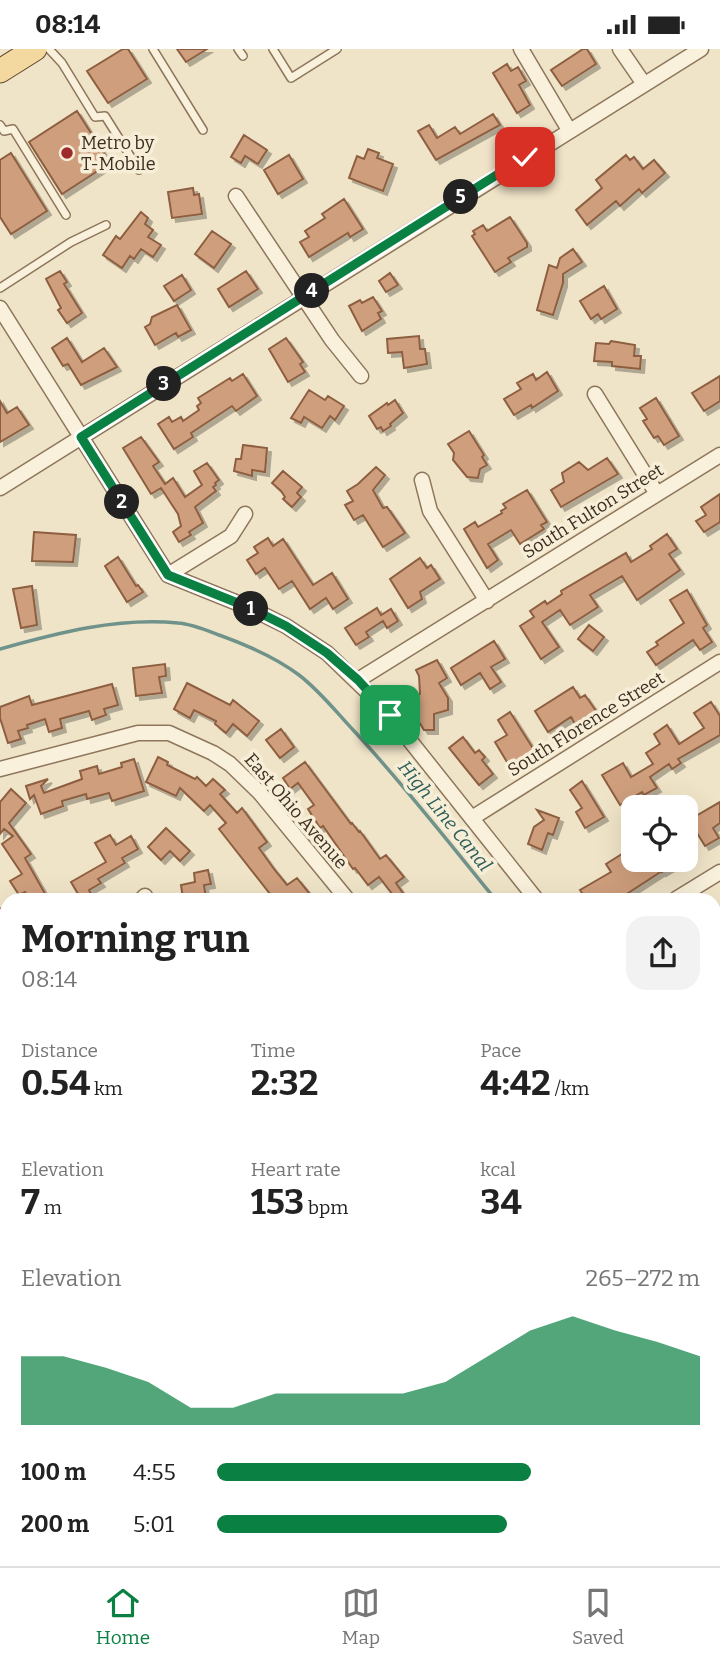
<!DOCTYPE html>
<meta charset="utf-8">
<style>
body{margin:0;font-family:Bitter,serif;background:#f2f2f2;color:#222;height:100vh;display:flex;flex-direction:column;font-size:26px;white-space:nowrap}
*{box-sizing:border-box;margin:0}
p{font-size:23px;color:#767676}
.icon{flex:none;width:38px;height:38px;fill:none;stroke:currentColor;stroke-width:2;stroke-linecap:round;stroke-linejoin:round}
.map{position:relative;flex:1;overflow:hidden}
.side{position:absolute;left:0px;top:844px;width:721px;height:674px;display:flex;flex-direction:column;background:#fff;border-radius:21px 21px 0 0;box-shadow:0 7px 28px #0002}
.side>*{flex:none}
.buttons{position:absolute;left:621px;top:746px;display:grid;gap:14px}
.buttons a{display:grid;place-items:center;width:77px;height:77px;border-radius:14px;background:#fff;box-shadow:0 7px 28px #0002;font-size:35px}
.pin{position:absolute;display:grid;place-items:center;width:60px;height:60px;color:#fff;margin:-30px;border-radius:14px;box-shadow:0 4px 10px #0006}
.km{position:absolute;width:35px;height:35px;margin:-18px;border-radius:50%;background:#222;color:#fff;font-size:19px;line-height:35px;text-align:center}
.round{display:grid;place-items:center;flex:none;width:74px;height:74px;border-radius:21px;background:#f2f2f2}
.overview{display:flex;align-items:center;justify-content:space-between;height:119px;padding:0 21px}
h1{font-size:38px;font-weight:700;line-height:52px}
.metrics{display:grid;grid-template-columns:repeat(3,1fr);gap:10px;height:119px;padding:7px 21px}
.metrics div{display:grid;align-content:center}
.metrics b{font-size:35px;font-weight:700}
.metrics small{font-size:19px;font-weight:400}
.metrics p{font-size:19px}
.chart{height:196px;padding:14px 21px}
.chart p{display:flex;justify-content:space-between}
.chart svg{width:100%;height:126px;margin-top:7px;fill:#0b8043;opacity:.7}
ul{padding:0 21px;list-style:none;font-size:23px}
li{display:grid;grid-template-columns:112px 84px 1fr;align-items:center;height:52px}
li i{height:18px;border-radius:9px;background:#0b8043}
.status{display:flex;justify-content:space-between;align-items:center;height:49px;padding:0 35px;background:#fff;direction:ltr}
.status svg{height:19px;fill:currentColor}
.dock{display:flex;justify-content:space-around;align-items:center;height:98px;border-top:2px solid #e0e0e0;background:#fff;font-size:19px;color:#767676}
.dock a{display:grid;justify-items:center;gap:4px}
.dock .current{color:#0b8043}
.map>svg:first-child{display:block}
.green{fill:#c9cf9b}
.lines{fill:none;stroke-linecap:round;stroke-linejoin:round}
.stream{stroke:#6f938a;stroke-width:3.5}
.building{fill:#cf9f7d;stroke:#8d5f41;stroke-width:2;filter:url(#shadow)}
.lane-casing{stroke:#8d765c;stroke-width:10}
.street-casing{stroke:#8d765c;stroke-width:17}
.secondary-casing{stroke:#6f573f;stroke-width:22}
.primary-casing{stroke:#5b4430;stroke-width:25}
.lane{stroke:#faf1dc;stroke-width:7}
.street{stroke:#faf1dc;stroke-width:14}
.secondary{stroke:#faf1dc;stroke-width:19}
.primary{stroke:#f3d9a0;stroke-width:23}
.route-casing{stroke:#fff;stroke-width:14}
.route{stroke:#0b8043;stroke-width:9}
.poi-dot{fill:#9e2a2b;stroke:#f7eed8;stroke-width:2.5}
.labels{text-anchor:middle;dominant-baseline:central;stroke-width:7;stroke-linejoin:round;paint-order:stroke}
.poi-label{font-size:18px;fill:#3d2e20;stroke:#f7eed8;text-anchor:start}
.street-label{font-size:18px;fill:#3d2e20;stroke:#f7eed8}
.water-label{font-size:19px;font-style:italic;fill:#2f5d5a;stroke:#f7eed8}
</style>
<div class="status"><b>08:14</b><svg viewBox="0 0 49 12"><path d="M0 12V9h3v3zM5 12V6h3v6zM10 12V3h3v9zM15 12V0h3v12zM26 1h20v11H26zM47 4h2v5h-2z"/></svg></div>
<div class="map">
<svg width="720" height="1517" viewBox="0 0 720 1517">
<defs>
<filter id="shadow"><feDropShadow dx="4" dy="4" stdDeviation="0" flood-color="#0004"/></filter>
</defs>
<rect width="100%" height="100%" fill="#f0e4c8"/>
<path class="green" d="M12,1510h91l8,7h-44l-11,-5 -8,5h-46z"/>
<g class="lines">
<path class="stream" d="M0,600c57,-16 118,-32 178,-26 14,1 28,7 41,12 28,10 56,22 80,40 21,16 38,38 56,57 50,54 94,111 140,167
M714,1123l6,9"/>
</g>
<path class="building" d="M123,0h5l19,30 -39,24 -21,-32z
M177,0h30l-21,13z
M583,0h4l9,15 -34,22 -11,-16z
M507,15l4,7 7,-4 8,14 -7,4 11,20 -13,8 -24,-40z
M77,62l33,52 -48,31 -33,-52z
M493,65l7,11 -64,35 -18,-29 11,-6 8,13 18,-11 5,7z
M244,86l23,15 -9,14 -13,-8 -4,7 -10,-6z
M368,100l11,4 -2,5 16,6 -10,27 -34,-13 8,-22 7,3z
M11,104l36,58 -36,23 -11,-17v-57z
M289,106l14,24 -25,15 -14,-24z
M626,106l4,5 4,-3 9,12 11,-9 11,13 -23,20 -3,-4 -19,17 -4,-5 -29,24 -11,-15 26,-22 -6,-8z
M193,139l1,7 5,-1 3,20 -30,4 -4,-26z
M344,150l19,30 -13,8 -2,-4 -39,24 -9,-15 9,-5 -4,-6 20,-13 -3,-4z
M141,163l7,6 -3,6 8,6 -5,7 13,8 -8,12 -12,-8 -7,10 -4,-3 -8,12 -19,-13 13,-19 4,3z
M510,168l17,26v4l-19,11 3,4 -16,10 -23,-36 3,-2 -2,-3 10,-6 4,6z
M212,182l19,13 -17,24 -19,-14z
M573,200l9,13 -19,12v9l-10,32 -16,-5 12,-45 8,3 3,-10z
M60,222l7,11 -3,2 18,29 -15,10 -9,-13 3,-2 -15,-29z
M246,222l12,18 -29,18 -11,-18z
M390,224l8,12 -12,7 -7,-11z
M182,226l9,15 -17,11 -10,-15z
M604,237l13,23 -16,10 -3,-5 -7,5 -11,-18z
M373,248l9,14 -4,2 3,6 -19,12 -13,-25 11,-6 2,3z
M177,256l14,25 -13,7 -2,-4 -21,12 -10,-18 5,-3 2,-7z
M419,287l1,13h5l2,15 -23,4 -2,-16 -14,1 -1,-14z
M67,289l15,24 22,-14 13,19 -36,18 -13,-21 -5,2 -11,-18z
M286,289l17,24 -3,2 5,8 -17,10 -19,-33z
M611,292l24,4 -1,11h7l-1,13 -28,-3v-4l-18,-1 2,-18 13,1z
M547,323l11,19 -26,17 -1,-3 -17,10 -10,-16 17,-10 -4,-6 16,-9 3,6z
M243,325l14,22 -21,15 -4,-5 -41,27 2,4 -19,12 -16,-25 11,-7 3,5 9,-5 2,4 16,-11 -2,-4 4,-3 -3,-5 32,-20 2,3z
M720,327v25l-16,10 -12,-18z
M309,341l16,10 3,-4 16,10 -9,14 -5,-4 -8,12 -18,-11 -3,6 -10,-5z
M656,349l23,38 -15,9 -6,-9 -4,2 -11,-17 4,-2 -7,-11z
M395,351l8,13 -13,11 1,2 -8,5 -2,-4 -4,2 -8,-13 18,-13 1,2z
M0,352l7,12 10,-6 12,18 -29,17z
M469,382l15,24 -2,2 5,8 -7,4 -2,9 -11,-1 -14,-17 1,-7 -6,-9z
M141,388l18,25 -6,4 12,18 8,-6 12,19 17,-12 -8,-14 13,-8 12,17 -4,3 1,2 -3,2 3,4 -21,16 8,16 -14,9 2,3 -12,7 -6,-10 8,-6 -3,-12 -17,-26 -10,6 -28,-46z
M243,396l24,3 -2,24 -13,-2v6l-18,-5 2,-12h5z
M607,409l11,16 -57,33 -10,-17 13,-8 -2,-9 17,-11 9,8z
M376,418l9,8 -12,15 10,18 4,-1 18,26 -22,14 -20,-32 -9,5 -9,-15 8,-4 -6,-10 11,-7z
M283,422l19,16 -5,6 4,4 -9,10 -9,-8 2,-2 -4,-6 -9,-8z
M527,441l20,32 -6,3 3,4 -24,15 -9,-14 -23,14 10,16 -11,8 -23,-39 11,-7 3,5 24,-14 -1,-2 5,-3 -3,-4z
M720,445v28l-16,10 -8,-11 10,-6 -5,-8z
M34,483l42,3 -3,27 -41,-1z
M667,485l10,15 -8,5 11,16 -43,30 -15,-24 -32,19 8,12 -28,18 -10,-15 -18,12 17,25 -18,12 -21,-33 14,-9 -4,-6 15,-10 2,3 15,-10 -1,-3 65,-38 5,9 21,-13 -2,-3z
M268,489l5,8 10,-7 30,46 19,-12 16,26 -15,10 -7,-11 -16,11 -18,-28 -13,8 -14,-21 -9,6 -9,-14 11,-7 -4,-6z
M118,508l18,29 2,-1 5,7 -16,10 -22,-36z
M420,509l7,10 4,-3 9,14 -20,13 2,7 -14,9 -18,-29z
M32,537l5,39 -16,3 -8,-39z
M687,541l20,35 -4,3 9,14 -12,8 -7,-10 -37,25 -9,-13 11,-7 -2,-3 28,-19 -14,-23z
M377,559l4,7 10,-6 7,12 -11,7 -4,-7 -17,11 3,5 -13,8 -11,-17z
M589,576l15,12 -11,14 -15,-12z
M494,592l11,18 -14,8 10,15 -11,7 -10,-16 -19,12 -10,-17z
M437,611l10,18 -8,5 9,15v12l-14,4v16h-10l-5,-8v-15l-6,-9 7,-4 -1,-18 -3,-6z
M165,615l1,12 -7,1 3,16 -26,3 -3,-28z
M187,634l43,22 3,-5 26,21 -12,15 -14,-12 -7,9 -11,-9 1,-3 -22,-11 -4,8 -16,-9z
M112,635l6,21 -14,4 2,6 -14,5 -3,-9 -29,8 2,9 -13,4 -4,-13 -18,6 1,3 -10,3 3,8 -13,4 -8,-25v-11l29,-11 3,9z
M573,638l7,11 5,-3 11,16 -21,13 -4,-7 -23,15 -13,-21z
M711,653l9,14v19l-42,24 3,4 -9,6 -3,-5 -19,13 7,11 -13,7 -2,-3 -22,13 -18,-30 21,-12 8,14 22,-13 -7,-11 14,-9 -6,-10 13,-9 12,19 25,-16 -10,-15z
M510,663l24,38 -24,17 -15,-25 12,-7 -9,-15z
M281,680l13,18 -14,11 -14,-18z
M463,688l12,16 4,-3 6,7 -3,3 11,14 -14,11 -30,-37z
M158,708l10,5 -1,3 28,14 2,-2 9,9 7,-7 12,11 -5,4 17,19 5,-5 25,34 -8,6 15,21 13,16 10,-7 17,21h-40l-55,-70 7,-6 -16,-18 -6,6 -24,-23 -4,8 -30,-14z
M134,710l10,32 -32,10 -3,-8 -22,6 -1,-5 -24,7 1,5 -22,8 -7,-19 -4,4 -4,-13 22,-7 -7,7 3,7 38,-14 -2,-8 17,-5 2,8 23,-7 -1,-4z
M305,713l46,62 1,-1 7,9 1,-1 20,28 6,-4 18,22 -8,6 11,16h-11l-17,-22 -11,8 -13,-17 -2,1 -30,-43 -3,2 -12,-19 6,-4 -16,-22 -8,6 -7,-11z
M582,732l22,36 -19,11 -9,-16 6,-4 -12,-18z
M11,740l15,14 -17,20 22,31 -6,4 23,41h-19l-4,-7 -6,3 -9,-14 12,-7 -20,-30 11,-8 -9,-7 -4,5v-32z
M720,753v21l-7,5 6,10 -14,8 -16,-26z
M537,761l22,8 -6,17 -5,-2 -6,17 -14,-6 6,-17 10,-7z
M166,779l24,23 -10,10 -10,-10 -9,9 -13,-13z
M110,786l6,10 15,-9 7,13 -16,9 3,5 -27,16 3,4 -12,7 5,9h-13l-10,-17 35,-20 -11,-19z
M634,802v8h37l3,6 -12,7v-1l-43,28h-33l-6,-9 31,-18 -5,-8 19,-12 2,3z
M208,821l3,14 -7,1 2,14h-23l-2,-14 14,-3 -1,-9z"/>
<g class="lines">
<g class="lane-casing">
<path id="lane" d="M49,0l13,14 33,54 10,-1 34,54
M153,0l50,81
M238,0l5,7
M273,0l18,29 46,-29
M0,76l4,6 9,-2 53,86
M0,239l71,-46 35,-17
M0,1283l7,11
M141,1510l4,7"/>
</g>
<g class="street-casing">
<path id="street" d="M521,0l48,81
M620,0l24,35
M236,147l96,144 29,36
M0,259l168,267 82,33 36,18 41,27 57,55 152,191
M595,345l62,100
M422,431l8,31 57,90
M0,439l701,-439
M168,526l63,-39 14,-22
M358,631l362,-225
M0,720l138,-36h31l44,20 17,11 30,29 87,106
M472,769l248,-156
M142,850l3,-3
M676,850l44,-27
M0,867l7,10
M714,1037l6,-4
M714,1067l6,7
M0,1085l7,1
M233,1510l4,7
M253,1510l4,7
M588,1510l6,7"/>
</g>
<g class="secondary-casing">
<path id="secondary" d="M714,1242l6,-4
M278,1517l10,-7"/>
</g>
<g class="primary-casing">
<path id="primary" d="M0,22l35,-22"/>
</g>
<use href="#lane" class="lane"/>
<use href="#street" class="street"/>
<use href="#secondary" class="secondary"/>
<use href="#primary" class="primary"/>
</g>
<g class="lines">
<g class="route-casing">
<path id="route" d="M390,666l-32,-35 -31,-27 -41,-27 -36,-18 -82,-33 -87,-138 444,-280"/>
</g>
<use href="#route" class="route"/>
</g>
<circle class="poi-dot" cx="67" cy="104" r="7"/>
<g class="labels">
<g class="poi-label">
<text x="81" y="94">Metro by<tspan x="81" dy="21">T-Mobile</tspan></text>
</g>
<g class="street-label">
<text transform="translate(593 462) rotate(-32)">South Fulton Street</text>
<text transform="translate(586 675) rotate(-32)">South Florence Street</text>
<text transform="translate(296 762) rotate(49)">East Ohio Avenue</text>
</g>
<g class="water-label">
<text transform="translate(445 767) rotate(51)">High Line Canal</text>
</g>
</g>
</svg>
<div class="buttons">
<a><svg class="icon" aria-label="locate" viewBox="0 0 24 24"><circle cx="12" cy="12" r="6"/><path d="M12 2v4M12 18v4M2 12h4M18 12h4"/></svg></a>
</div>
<div class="pin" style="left:390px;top:666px;background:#1e9e55"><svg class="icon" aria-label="arrive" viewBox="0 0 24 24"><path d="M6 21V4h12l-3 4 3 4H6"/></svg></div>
<div class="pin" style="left:525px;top:108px;background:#d93025"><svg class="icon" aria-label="check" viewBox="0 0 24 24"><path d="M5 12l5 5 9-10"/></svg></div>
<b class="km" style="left:251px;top:560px">1</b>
<b class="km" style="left:122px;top:453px">2</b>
<b class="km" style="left:164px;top:335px">3</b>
<b class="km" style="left:312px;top:242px">4</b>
<b class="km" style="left:461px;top:148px">5</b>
<section class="side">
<div class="overview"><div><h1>Morning run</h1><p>08:14</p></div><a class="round"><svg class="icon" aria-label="share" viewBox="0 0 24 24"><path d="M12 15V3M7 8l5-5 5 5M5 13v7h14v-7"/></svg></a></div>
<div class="metrics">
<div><p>Distance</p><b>0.54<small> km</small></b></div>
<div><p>Time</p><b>2:32</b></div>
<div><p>Pace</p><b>4:42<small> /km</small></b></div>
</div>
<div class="metrics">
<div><p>Elevation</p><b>7<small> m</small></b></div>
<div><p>Heart rate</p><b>153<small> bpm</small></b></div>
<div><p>kcal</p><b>34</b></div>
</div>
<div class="chart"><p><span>Elevation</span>265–272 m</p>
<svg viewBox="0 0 160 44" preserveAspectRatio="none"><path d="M0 44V20L10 20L20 24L30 29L40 38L50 38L60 33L70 33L80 33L90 33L100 29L110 20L120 11L130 6L140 11L150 15L160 20V44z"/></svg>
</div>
<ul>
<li><b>100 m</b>4:55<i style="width:65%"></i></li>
<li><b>200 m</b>5:01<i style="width:60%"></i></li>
</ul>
</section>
</div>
<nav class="dock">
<a class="current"><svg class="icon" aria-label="home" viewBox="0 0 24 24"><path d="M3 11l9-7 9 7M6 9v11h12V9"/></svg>Home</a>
<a><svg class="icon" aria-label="map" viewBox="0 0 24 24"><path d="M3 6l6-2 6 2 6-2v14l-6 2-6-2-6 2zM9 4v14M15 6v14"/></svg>Map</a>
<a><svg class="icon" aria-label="saved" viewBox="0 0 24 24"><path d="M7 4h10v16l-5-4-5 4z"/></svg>Saved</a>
</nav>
